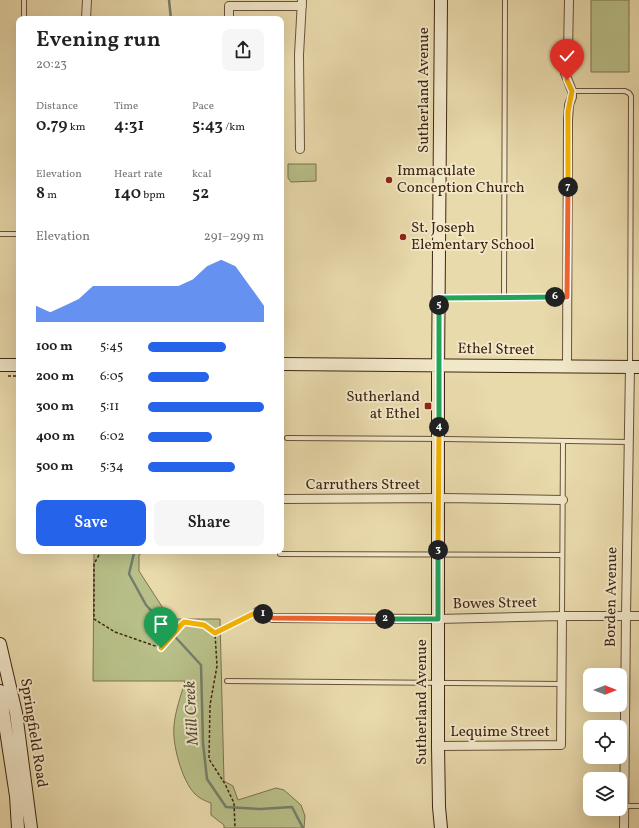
<!DOCTYPE html>
<meta charset="utf-8">
<style>
body{margin:0;font-family:Vollkorn,serif;background:#f6f6f6;color:#222;height:100vh;display:flex;flex-direction:column;font-size:15px;white-space:nowrap}
*{box-sizing:border-box;margin:0}
p{font-size:13px;color:#767676}
.icon{flex:none;width:22px;height:22px;fill:none;stroke:currentColor;stroke-width:2;stroke-linecap:round;stroke-linejoin:round}
.map{position:relative;flex:1;overflow:hidden}
.sheet{position:absolute;left:16px;top:16px;width:268px;height:538px;display:flex;flex-direction:column;background:#fff;border-radius:8px;box-shadow:0 4px 16px #0002}
.sheet>*{flex:none}
.needle{width:26px;rotate:90deg}
.tools{position:absolute;left:583px;top:668px;display:grid;gap:8px}
.tools a{display:grid;place-items:center;width:44px;height:44px;border-radius:8px;background:#fff;box-shadow:0 4px 16px #0002;font-size:20px}
.pin{position:absolute;display:grid;place-items:center;width:34px;height:34px;color:#fff;margin:-41px -17px;border-radius:50% 50% 50% 0;rotate:-45deg;box-shadow:0 0 4px #0007}
.pin .icon{rotate:45deg}
.km{position:absolute;width:20px;height:20px;margin:-10px;border-radius:50%;background:#222;color:#fff;font-size:11px;line-height:20px;text-align:center}
.round{display:grid;place-items:center;flex:none;width:42px;height:42px;border-radius:8px;background:#f6f6f6}
.head{display:flex;align-items:center;justify-content:space-between;height:68px;padding:0 20px}
h1{font-size:22px;font-weight:600;line-height:30px}
.metrics{display:grid;grid-template-columns:repeat(3,1fr);gap:6px;height:68px;padding:4px 20px}
.metrics div{display:grid;align-content:center}
.metrics b{font-size:17px;font-weight:600}
.metrics small{font-size:11px;font-weight:400}
.metrics p{font-size:11px}
.chart{height:112px;padding:8px 20px}
.chart p{display:flex;justify-content:space-between}
.chart svg{width:100%;height:72px;margin-top:4px;fill:#2563eb;opacity:.7}
.cta{display:flex;gap:8px;margin-top:auto;padding:8px 20px}
.cta a{flex:1;height:46px;border-radius:8px;background:#2563eb;color:#fff;font-size:16px;font-weight:600;line-height:46px;text-align:center}
.cta a+a{background:#f6f6f6;color:#222}
ul{padding:0 20px;list-style:none;font-size:13px}
li{display:grid;grid-template-columns:64px 48px 1fr;align-items:center;height:30px}
li i{height:10px;border-radius:5px;background:#2563eb}
.map>svg:first-child{display:block}
.green{fill:#b8bf88;stroke:#7c724d}
.lines{fill:none;stroke-linecap:round;stroke-linejoin:round}
.stream{stroke:#747f6b;stroke-width:2.5}
.lane-casing{stroke:#6a5238;stroke-width:6}
.street-casing{stroke:#6a5238;stroke-width:10}
.secondary-casing{stroke:#3f2512;stroke-width:14}
.path{stroke:#3f2512;stroke-width:1.5;stroke-dasharray:3 2;stroke-linecap:butt}
.lane{stroke:#f1e7c9;stroke-width:4}
.street{stroke:#f1e7c9;stroke-width:8}
.secondary{stroke:#f1e7c9;stroke-width:12}
.split-1-casing{stroke:#fff;stroke-width:8}
.split-2-casing{stroke:#fff;stroke-width:8}
.split-3-casing{stroke:#fff;stroke-width:8}
.split-4-casing{stroke:#fff;stroke-width:8}
.split-5-casing{stroke:#fff;stroke-width:8}
.split-6-casing{stroke:#fff;stroke-width:8}
.split-7-casing{stroke:#fff;stroke-width:8}
.split-8-casing{stroke:#fff;stroke-width:8}
.split-1{stroke:#f5b400;stroke-width:5}
.split-2{stroke:#f0652b;stroke-width:5}
.split-3{stroke:#22a559;stroke-width:5}
.split-4{stroke:#f5b400;stroke-width:5}
.split-5{stroke:#22a559;stroke-width:5}
.split-6{stroke:#22a559;stroke-width:5}
.split-7{stroke:#f0652b;stroke-width:5}
.split-8{stroke:#f5b400;stroke-width:5}
.poi-dot{fill:#8f2418;stroke:#f1e7c9;stroke-width:1.5}
.labels{text-anchor:middle;dominant-baseline:central;stroke-width:4;stroke-linejoin:round;paint-order:stroke}
.street-label{font-size:15px;fill:#3f2512;stroke:#f1e7c9}
.poi-label{font-size:15px;fill:#3f2512;stroke:#f1e7c9;text-anchor:start}
.water-label{font-size:16px;font-style:italic;fill:#554a37;stroke:#f1e7c9}
</style>
<div class="map">
<svg width="639" height="828" viewBox="0 0 639 828">
<rect width="100%" height="100%" fill="#e9daac"/>
<filter id="stains"><feTurbulence type="fractalNoise" baseFrequency=".005" numOctaves="4"/><feColorMatrix values="0 0 0 0 .2 0 0 0 0 .09 0 0 0 0 .02 0 0 0 .5 -.17"/></filter>
<radialGradient id="worn" r=".72"><stop offset=".6" stop-color="#630" stop-opacity="0"/><stop offset="1" stop-color="#630" stop-opacity=".3"/></radialGradient>
<path class="green" d="M591,0h38v72h-38z
M288,164h28v17l-25,1 -3,-4z
M94,551h50l-5,4v16l31,48h50l4,162 9,5 5,14 38,-12 8,2 17,15 4,11 -1,12h-80v-3l-13,-10v-12c-6,-2 -12,-5 -16,-9 -13,-13 -23,-50 -21,-68 1,-15 7,-30 11,-45h-92z"/>
<g class="lines">
<path class="stream" d="M169,0l2,19
M137,551l-3,2 -5,21 17,31 55,60 2,78 4,36 19,28 34,2 32,-2 11,21"/>
<g class="lane-casing">
<path id="lane" d="M24,0v19
M572,91h53l4,2 2,3 -1,270
M0,234h19
M504,297l1,-297
M439,298l128,-1
M287,438l158,1 184,3
M280,554l282,1
M562,616l1,-175
M227,681l334,3
M624,806h15"/>
</g>
<g class="street-casing">
<path id="street" d="M86,19l1,-19
M229,19v-13h73
M300,149l-1,-94 3,-55
M567,367l1,-247 1,-15 3,-8v-6l-7,-18 3,-21 1,-52
M284,499l160,-1 119,2
M257,612l16,6 165,1 124,-3h77
M438,746l123,-1 1,-129
M624,828l2,-212 4,-249"/>
</g>
<g class="secondary-casing">
<path id="secondary" d="M441,0l-3,373v373l1,61 2,21
M281,364l358,3
M0,365h19
M0,644l16,69 15,115
M0,691l16,105 2,32"/>
</g>
<path class="path" d="M8,376h11
M102,551l-2,2 -6,11v55l21,13 46,16 23,-26 20,3 11,8 2,33 -7,39 -1,54 16,25 9,19 1,25
M215,633l36,-18"/>
<use href="#lane" class="lane"/>
<use href="#street" class="street"/>
<use href="#secondary" class="secondary"/>
</g>
<g class="lines">
<g class="split-1-casing">
<path id="split-1" d="M161,648l23,-26 20,3 11,8 42,-21 6,2"/>
</g>
<g class="split-2-casing">
<path id="split-2" d="M263,614l10,4 112,1"/>
</g>
<g class="split-3-casing">
<path id="split-3" d="M385,619h53v-69"/>
</g>
<g class="split-4-casing">
<path id="split-4" d="M438,550l1,-123"/>
</g>
<g class="split-5-casing">
<path id="split-5" d="M439,305v122"/>
</g>
<g class="split-6-casing">
<path id="split-6" d="M439,305v-7l116,-1"/>
</g>
<g class="split-7-casing">
<path id="split-7" d="M555,297h12l1,-110"/>
</g>
<g class="split-8-casing">
<path id="split-8" d="M567,80l5,11 -4,21v75"/>
</g>
<use href="#split-1" class="split-1"/>
<use href="#split-2" class="split-2"/>
<use href="#split-3" class="split-3"/>
<use href="#split-4" class="split-4"/>
<use href="#split-5" class="split-5"/>
<use href="#split-6" class="split-6"/>
<use href="#split-7" class="split-7"/>
<use href="#split-8" class="split-8"/>
</g>
<g class="poi-dot">
<circle cx="389" cy="180" r="4"/>
<circle cx="403" cy="237" r="4"/>
<rect x="424" y="402" width="8" height="8" rx="2"/>
</g>
<g class="labels">
<g class="street-label">
<text transform="translate(424 90) rotate(-90)">Sutherland Avenue</text>
<text transform="translate(496 350) rotate(1)">Ethel Street</text>
<text x="363" y="485">Carruthers Street</text>
<text transform="translate(612 597) rotate(-89)">Borden Avenue</text>
<text transform="translate(495 604) rotate(-1)">Bowes Street</text>
<text transform="translate(422 702) rotate(-90)">Sutherland Avenue</text>
<text x="500" y="732">Lequime Street</text>
<text transform="translate(33 733) rotate(81)">Springfield Road</text>
</g>
<g class="poi-label">
<text x="397" y="171">Immaculate<tspan x="397" dy="17">Conception Church</tspan></text>
<text x="411" y="228">St. Joseph<tspan x="411" dy="17">Elementary School</tspan></text>
<text x="420" y="397" text-anchor="end">Sutherland<tspan x="420" dy="17">at Ethel</tspan></text>
</g>
<g class="water-label">
<text transform="translate(192 713) rotate(-93)">Mill Creek</text>
</g>
</g>
<rect width="100%" height="100%" filter="url(#stains)"/>
<rect width="100%" height="100%" fill="url(#worn)"/>
</svg>
<div class="tools">
<a><svg class="needle" viewBox="-14 -14 28 28"><path d="M0-13l5 13h-10z" fill="#e53935"/><path d="M0 13l5-13h-10z" fill="#767676"/></svg></a>
<a><svg class="icon" aria-label="locate" viewBox="0 0 24 24"><circle cx="12" cy="12" r="6"/><path d="M12 2v4M12 18v4M2 12h4M18 12h4"/></svg></a>
<a><svg class="icon" aria-label="layers" viewBox="0 0 24 24"><path d="M12 4l9 5-9 5-9-5zM3 14l9 5 9-5"/></svg></a>
</div>
<div class="pin" style="left:161px;top:648px;background:#1e9e55"><svg class="icon" aria-label="arrive" viewBox="0 0 24 24"><path d="M6 21V4h12l-3 4 3 4H6"/></svg></div>
<div class="pin" style="left:567px;top:80px;background:#d93025"><svg class="icon" aria-label="check" viewBox="0 0 24 24"><path d="M5 12l5 5 9-10"/></svg></div>
<b class="km" style="left:263px;top:614px">1</b>
<b class="km" style="left:385px;top:619px">2</b>
<b class="km" style="left:438px;top:550px">3</b>
<b class="km" style="left:439px;top:427px">4</b>
<b class="km" style="left:439px;top:305px">5</b>
<b class="km" style="left:555px;top:297px">6</b>
<b class="km" style="left:568px;top:187px">7</b>
<section class="sheet">
<div class="head"><div><h1>Evening run</h1><p>20:23</p></div><a class="round"><svg class="icon" aria-label="share" viewBox="0 0 24 24"><path d="M12 15V3M7 8l5-5 5 5M5 13v7h14v-7"/></svg></a></div>
<div class="metrics">
<div><p>Distance</p><b>0.79<small> km</small></b></div>
<div><p>Time</p><b>4:31</b></div>
<div><p>Pace</p><b>5:43<small> /km</small></b></div>
</div>
<div class="metrics">
<div><p>Elevation</p><b>8<small> m</small></b></div>
<div><p>Heart rate</p><b>140<small> bpm</small></b></div>
<div><p>kcal</p><b>52</b></div>
</div>
<div class="chart"><p><span>Elevation</span>291–299 m</p>
<svg viewBox="0 0 160 44" preserveAspectRatio="none"><path d="M0 44V34L10 38L20 34L30 30L40 22L50 22L60 22L70 22L80 22L90 22L100 22L110 18L120 10L130 6L140 10L150 22L160 34V44z"/></svg>
</div>
<ul>
<li><b>100 m</b>5:45<i style="width:67%"></i></li>
<li><b>200 m</b>6:05<i style="width:53%"></i></li>
<li><b>300 m</b>5:11<i style="width:100%"></i></li>
<li><b>400 m</b>6:02<i style="width:55%"></i></li>
<li><b>500 m</b>5:34<i style="width:75%"></i></li>
</ul>
<div class="cta"><a>Save</a><a>Share</a></div>
</section>
</div>
